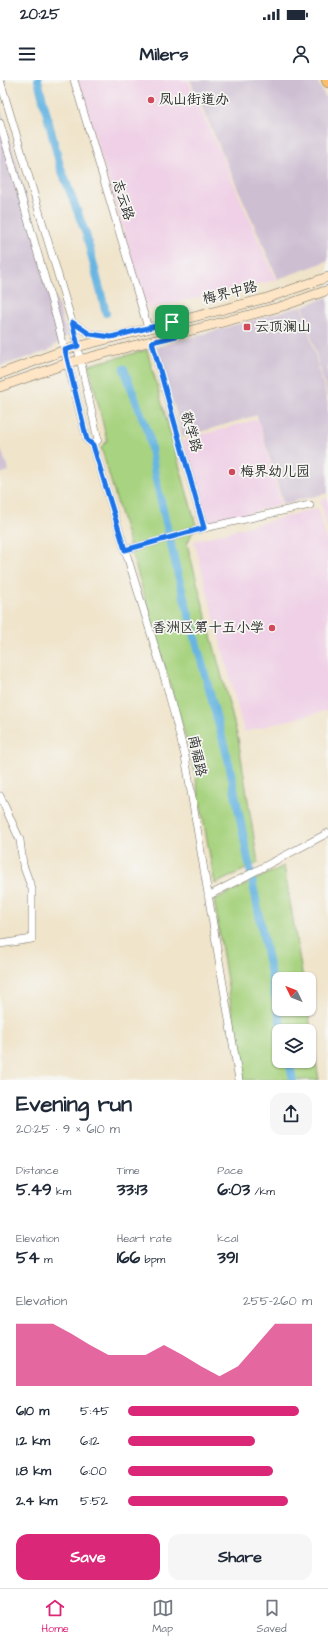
<!DOCTYPE html>
<meta charset="utf-8">
<style>
body{margin:0;font-family:"Architects Daughter","LXGW WenKai TC",sans-serif;background:#f6f6f7;color:#1f2937;height:100vh;display:flex;flex-direction:column;font-size:15px;white-space:nowrap}
*{box-sizing:border-box;margin:0}
p{font-size:13px;color:#747a83}
.icon{flex:none;width:22px;height:22px;fill:none;stroke:currentColor;stroke-width:2;stroke-linecap:round;stroke-linejoin:round}
.map{position:relative;height:1000px;overflow:hidden}
.panel{display:flex;flex-direction:column;background:#fff;flex:1}
.panel>*{flex:none}
.needle{width:26px;rotate:313deg}
.fabs{position:absolute;left:272px;top:892px;display:grid;gap:8px}
.fabs a{display:grid;place-items:center;width:44px;height:44px;border-radius:8px;background:#fff;box-shadow:0 1px 3px #0004;font-size:20px}
.pin{position:absolute;display:grid;place-items:center;width:34px;height:34px;color:#fff;margin:-17px;border-radius:8px;box-shadow:0 2px 6px #0006}
.round{display:grid;place-items:center;flex:none;width:42px;height:42px;border-radius:12px;background:#f6f6f7}
.headline{display:flex;align-items:center;justify-content:space-between;height:68px;padding:0 16px}
h1{font-size:22px;font-weight:700;line-height:30px}
.metrics{display:grid;grid-template-columns:repeat(3,1fr);gap:6px;height:68px;padding:4px 16px}
.metrics div{display:grid;align-content:center}
.metrics b{font-size:17px;font-weight:700}
.metrics small{font-size:11px;font-weight:400}
.metrics p{font-size:11px}
.chart{height:112px;padding:8px 16px}
.chart p{display:flex;justify-content:space-between}
.chart svg{width:100%;height:72px;margin-top:4px;fill:#db2777;opacity:.7}
.action{display:flex;gap:8px;margin-top:auto;padding:8px 16px}
.action a{flex:1;height:46px;border-radius:12px;background:#db2777;color:#fff;font-size:16px;font-weight:700;line-height:46px;text-align:center}
.action a+a{background:#f6f6f7;color:#1f2937}
ul{padding:0 16px;list-style:none;font-size:13px}
li{display:grid;grid-template-columns:64px 48px 1fr;align-items:center;height:30px}
li i{height:10px;border-radius:5px;background:#db2777}
.status{display:flex;justify-content:space-between;align-items:center;height:28px;padding:0 20px;background:#fff;direction:ltr}
.status svg{height:11px;fill:currentColor}
header{display:flex;justify-content:space-between;align-items:center;height:52px;padding:0 16px;background:#fff;font-size:18px;font-weight:700}
.tabs{display:flex;justify-content:space-around;align-items:center;height:56px;border-top:1px solid #e0e1e3;background:#fff;font-size:11px;color:#747a83}
.tabs a{display:grid;justify-items:center;gap:2px}
.tabs .on{color:#db2777}
.map>svg:first-child{display:block}
.built{fill:#efd0e6}
.industrial{fill:#cdbed2}
.green{fill:#a8d380;stroke:#6a7f56;fill-rule:evenodd}
.lines{fill:none;stroke-linecap:round;stroke-linejoin:round}
.canal{stroke:#67b5e1;stroke-width:8}
.minor-casing{stroke:#706c63;stroke-width:8}
.secondary-casing{stroke:#706c63;stroke-width:10}
.trunk-casing{stroke:#706c63;stroke-width:12}
.minor{stroke:#fff;stroke-width:7}
.secondary{stroke:#fde5c5;stroke-width:9}
.trunk{stroke:#fbbe6e;stroke-width:11}
.route-casing{stroke:#fff;stroke-width:8}
.route{stroke:#1a73e8;stroke-width:5}
.poi-dot{fill:#d1495b;stroke:#f6f6f2;stroke-width:1.5}
.labels{text-anchor:middle;dominant-baseline:central;stroke-width:3.5;stroke-linejoin:round;paint-order:stroke}
.poi-label{font-size:14px;fill:#2b2b2b;stroke:#f6f6f2;text-anchor:start}
.street-label{font-size:14px;fill:#2b2b2b;stroke:#f6f6f2}
</style>
<div class="status"><b>20:25</b><svg viewBox="0 0 49 12"><path d="M0 12V9h3v3zM5 12V6h3v6zM10 12V3h3v9zM15 12V0h3v12zM26 1h20v11H26zM47 4h2v5h-2z"/></svg></div>
<header><svg class="icon" aria-label="menu" viewBox="0 0 24 24"><path d="M4 6h16M4 12h16M4 18h16"/></svg>Milers<svg class="icon" aria-label="person" viewBox="0 0 24 24"><circle cx="12" cy="8" r="4"/><path d="M4 21q1-7 8-7t8 7"/></svg></header>
<div class="map">
<svg width="328" height="1000" viewBox="0 0 328 1000">
<rect width="100%" height="100%" fill="#f6f6f2"/>
<filter id="ink" filterUnits="userSpaceOnUse"><feTurbulence type="fractalNoise" baseFrequency=".025" numOctaves="2"/><feDisplacementMap in="SourceGraphic" scale="8" xChannelSelector="R" yChannelSelector="G"/><feConvolveMatrix kernelMatrix="1 2 1 2 8 2 1 2 1" color-interpolation-filters="sRGB"/></filter>
<filter id="wash" filterUnits="userSpaceOnUse"><feTurbulence type="fractalNoise" baseFrequency=".012" numOctaves="4" result="noise"/><feDisplacementMap in="SourceGraphic" scale="16" xChannelSelector="R" yChannelSelector="G"/><feGaussianBlur stdDeviation="0.9" result="paint"/><feColorMatrix in="noise" values="0 0 0 0 0 0 0 0 0 0 0 0 0 0 0 0 0 1.4 0 .05"/><feComposite in="paint" operator="in"/></filter>
<g filter="url(#wash)">
<rect width="100%" height="100%" fill="#f0e4ca"/>
<path class="built" d="M78,0h110l88,200 -129,29z
M258,339l23,85 -75,21 -23,-85z
M328,418v34l-8,-32z
M318,428l10,38v164l-84,22 -50,-191z"/>
<path class="industrial" d="M190,0h127l11,23v158l-50,18z
M0,26l67,230 -19,15 -48,15z
M328,217v101l-25,-92z
M302,226l26,97v90l-45,11 -26,-89 -74,22 -26,-90z
M0,367l9,24 -9,3z"/>
<path class="green" d="M147,270l49,175 -9,19 51,194 20,125 -43,21 -22,-121 -92,-316 6,-6 -18,-76z
M284,786l19,113h-24v30h29l11,71h-76l-29,-180zM279,951h30v30h-30z"/>
<g class="lines">
<path class="canal" d="M38,0l22,86 26,68 20,79
M124,289l25,66 6,40 23,100 51,188 53,268
M289,981l4,19"/>
</g>
</g>
<g filter="url(#ink)">
<g class="lines">
<g class="minor-casing">
<path id="minor" d="M0,0l72,242 18,12 21,3
M74,0l74,248
M0,43l57,197 30,120 6,5 5,-5 -26,-118
M152,262l52,186
M93,365l73,238 19,73 54,324
M125,470l79,-22 106,-23
M0,716l20,44 3,25 9,24v50l-32,5
M208,816l120,-63"/>
</g>
<g class="secondary-casing">
<path id="secondary" d="M0,294l65,-24 202,-52 61,-21
M0,307l68,-24 215,-57 45,-16"/>
</g>
<g class="trunk-casing">
<path id="trunk" d="M327,0l1,2"/>
</g>
<use href="#minor" class="minor"/>
<use href="#secondary" class="secondary"/>
<use href="#trunk" class="trunk"/>
</g>
</g>
<g class="lines" filter="url(#ink)">
<g class="route-casing">
<path id="route" d="M72,242l18,12 21,3 61,-15 4,14 -24,6 52,186 -79,22 -32,-105 -6,-5 -22,-90 13,-4z"/>
</g>
<use href="#route" class="route"/>
</g>
<g class="poi-dot">
<circle cx="151" cy="20" r="4"/>
<rect x="243" y="243" width="8" height="8" rx="2"/>
<circle cx="232" cy="392" r="4"/>
<circle cx="272" cy="548" r="4"/>
</g>
<g class="labels">
<g class="poi-label">
<text x="159" y="20">凤山街道办</text>
<text x="255" y="247">云顶澜山</text>
<text x="240" y="392">梅界幼儿园</text>
<text x="264" y="548" text-anchor="end">香洲区第十五小学</text>
</g>
<g class="street-label">
<text transform="translate(123 120) rotate(73)">志云路</text>
<text transform="translate(230 213) rotate(-14)">梅界中路</text>
<text transform="translate(191 352) rotate(74)">敬学路</text>
<text transform="translate(197 676) rotate(78)">南福路</text>
</g>
</g>
</svg>
<div class="fabs">
<a><svg class="needle" viewBox="-14 -14 28 28"><path d="M0-13l5 13h-10z" fill="#e53935"/><path d="M0 13l5-13h-10z" fill="#747a83"/></svg></a>
<a><svg class="icon" aria-label="layers" viewBox="0 0 24 24"><path d="M12 4l9 5-9 5-9-5zM3 14l9 5 9-5"/></svg></a>
</div>
<div class="pin" style="left:172px;top:242px;background:#1e9e55"><svg class="icon" aria-label="arrive" viewBox="0 0 24 24"><path d="M6 21V4h12l-3 4 3 4H6"/></svg></div>
</div>
<section class="panel">
<div class="headline"><div><h1>Evening run</h1><p>20:25 · 9 × 610 m</p></div><a class="round"><svg class="icon" aria-label="share" viewBox="0 0 24 24"><path d="M12 15V3M7 8l5-5 5 5M5 13v7h14v-7"/></svg></a></div>
<div class="metrics">
<div><p>Distance</p><b>5.49<small> km</small></b></div>
<div><p>Time</p><b>33:13</b></div>
<div><p>Pace</p><b>6:03<small> /km</small></b></div>
</div>
<div class="metrics">
<div><p>Elevation</p><b>54<small> m</small></b></div>
<div><p>Heart rate</p><b>166<small> bpm</small></b></div>
<div><p>kcal</p><b>391</b></div>
</div>
<div class="chart"><p><span>Elevation</span>255–260 m</p>
<svg viewBox="0 0 160 44" preserveAspectRatio="none"><path d="M0 44V6L10 6L20 6L30 12L40 19L50 25L60 25L70 25L80 19L90 25L100 32L110 38L120 32L130 19L140 6L150 6L160 6V44z"/></svg>
</div>
<ul>
<li><b>610 m</b>5:45<i style="width:93%"></i></li>
<li><b>1.2 km</b>6:12<i style="width:69%"></i></li>
<li><b>1.8 km</b>6:00<i style="width:79%"></i></li>
<li><b>2.4 km</b>5:52<i style="width:87%"></i></li>
</ul>
<div class="action"><a>Save</a><a>Share</a></div>
</section>
<nav class="tabs">
<a class="on"><svg class="icon" aria-label="home" viewBox="0 0 24 24"><path d="M3 11l9-7 9 7M6 9v11h12V9"/></svg>Home</a>
<a><svg class="icon" aria-label="map" viewBox="0 0 24 24"><path d="M3 6l6-2 6 2 6-2v14l-6 2-6-2-6 2zM9 4v14M15 6v14"/></svg>Map</a>
<a><svg class="icon" aria-label="saved" viewBox="0 0 24 24"><path d="M7 4h10v16l-5-4-5 4z"/></svg>Saved</a>
</nav>
